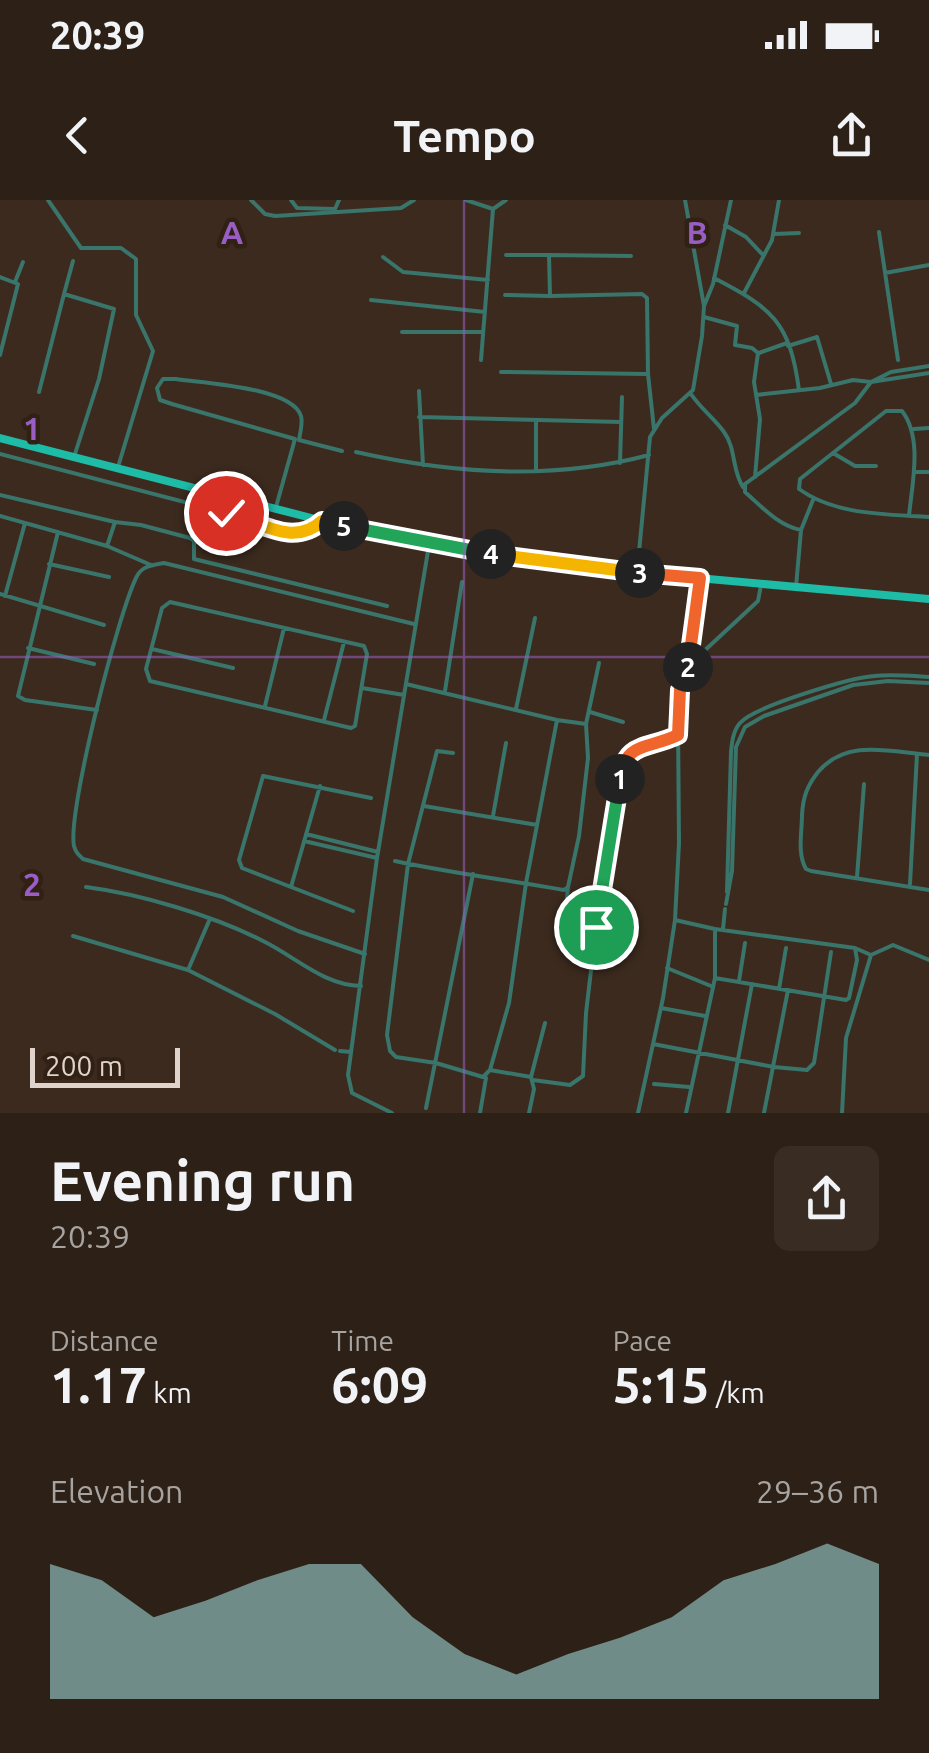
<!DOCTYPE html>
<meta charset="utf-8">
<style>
body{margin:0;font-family:Ubuntu,sans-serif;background:#392d23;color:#f1f3f6;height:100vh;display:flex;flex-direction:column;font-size:38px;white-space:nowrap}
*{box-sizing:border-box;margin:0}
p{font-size:32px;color:#a7a3a1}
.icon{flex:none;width:55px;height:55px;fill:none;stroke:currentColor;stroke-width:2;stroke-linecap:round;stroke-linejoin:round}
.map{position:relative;height:913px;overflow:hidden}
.panel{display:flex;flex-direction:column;background:#2d2016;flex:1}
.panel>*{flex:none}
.scale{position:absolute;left:30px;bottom:25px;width:150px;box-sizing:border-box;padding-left:10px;border:5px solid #dfd3cb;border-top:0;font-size:28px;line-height:35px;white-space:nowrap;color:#dfd3cb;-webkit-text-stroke:8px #312014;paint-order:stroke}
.pin{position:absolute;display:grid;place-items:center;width:85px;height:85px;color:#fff;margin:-42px;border:5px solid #fff;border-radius:50%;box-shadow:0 2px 10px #0007}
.km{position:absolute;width:50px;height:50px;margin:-25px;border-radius:50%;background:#222;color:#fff;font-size:28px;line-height:50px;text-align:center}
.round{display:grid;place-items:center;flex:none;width:105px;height:105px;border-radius:15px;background:#392d23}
.headline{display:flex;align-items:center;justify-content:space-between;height:170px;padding:0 50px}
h1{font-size:55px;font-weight:700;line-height:75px}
.stats{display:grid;grid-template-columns:repeat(3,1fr);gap:15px;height:170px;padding:10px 50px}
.stats div{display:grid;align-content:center}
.stats b{font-size:50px;font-weight:700}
.stats small{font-size:28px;font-weight:400}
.stats p{font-size:28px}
.chart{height:280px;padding:20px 50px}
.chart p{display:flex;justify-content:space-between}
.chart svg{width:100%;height:180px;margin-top:10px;fill:#8bbbb9;opacity:.7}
.status{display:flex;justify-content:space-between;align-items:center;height:70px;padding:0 50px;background:#2d2016;direction:ltr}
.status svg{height:28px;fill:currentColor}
header{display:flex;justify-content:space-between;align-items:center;height:130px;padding:0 50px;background:#2d2016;font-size:45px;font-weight:700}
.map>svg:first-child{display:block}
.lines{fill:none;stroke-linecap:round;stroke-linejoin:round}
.street{stroke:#39756b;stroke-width:4}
.primary{stroke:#1ebba7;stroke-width:8}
.split-1-casing{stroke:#fff;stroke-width:20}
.split-2-casing{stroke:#fff;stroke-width:20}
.split-3-casing{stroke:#fff;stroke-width:20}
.split-4-casing{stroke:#fff;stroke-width:20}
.split-5-casing{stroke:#fff;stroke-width:20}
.split-6-casing{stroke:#fff;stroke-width:20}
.split-1{stroke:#22a559;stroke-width:12}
.split-2{stroke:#f0652b;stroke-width:12}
.split-3{stroke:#f0652b;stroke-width:12}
.split-4{stroke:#f5b400;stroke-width:12}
.split-5{stroke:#22a559;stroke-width:12}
.split-6{stroke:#f5b400;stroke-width:12}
.grid{fill:none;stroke:#995ec3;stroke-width:2.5;stroke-opacity:0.55}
.grid-label{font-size:32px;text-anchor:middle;font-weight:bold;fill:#995ec3;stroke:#312014;stroke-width:9;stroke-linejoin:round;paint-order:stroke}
</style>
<div class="status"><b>20:39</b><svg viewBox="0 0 49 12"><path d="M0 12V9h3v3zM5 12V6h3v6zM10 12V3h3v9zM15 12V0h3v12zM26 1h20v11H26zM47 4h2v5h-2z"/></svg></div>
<header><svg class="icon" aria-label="back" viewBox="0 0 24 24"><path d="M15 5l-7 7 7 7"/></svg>Tempo<svg class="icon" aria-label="share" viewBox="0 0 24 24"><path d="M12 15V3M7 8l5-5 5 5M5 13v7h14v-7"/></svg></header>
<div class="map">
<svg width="929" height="913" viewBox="0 0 929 913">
<rect width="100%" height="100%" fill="#3c2a1e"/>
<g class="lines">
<path class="street" d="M48,0l33,48h40l15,11v56l17,36 -35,116
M251,0l14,14 10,2 126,-8 13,-8
M291,0l6,8 38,1 4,-9
M466,0l27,9 -12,151
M493,9l13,-9
M725,25l21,12 17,18
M879,32l19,128
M774,34l25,-1
M506,55h43
M631,56l-82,-1 1,41 92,-2 5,4 1,76 6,55
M383,57l20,15 85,8
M73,61l-9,33 50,15 -15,70 -25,78
M885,73l44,-8
M0,77l18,7 -18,71
M714,78c58,30 76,44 85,112
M15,82l8,-20
M744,93l28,-53 7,-40
M505,95l45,1
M371,100l114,12
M704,106l9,-22 18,-84
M704,117l33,9 -2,19 17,3 6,5 -4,29 6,37 -5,58
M402,132h80
M788,146l29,-9 14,47
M759,153l28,-10
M501,172l145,2
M419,191l4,74
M39,192l25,-98
M691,194c10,15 23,24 33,38 12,16 8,39 19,55
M756,195l64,-7 33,-8 18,2 20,-10 38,-6
M419,217l202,5
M536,220v50
M914,229l15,-1
M299,240l43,11
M356,252c97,22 196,29 293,3
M833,253l22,13h21
M0,254l242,63c29,9 53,29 81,4
M620,263l2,-66
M914,272h15
M0,295l115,27
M276,307l19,-68 -123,-35 -12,-4 -3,-12 6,-9h13c26,4 116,8 125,37 2,7 -1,17 -2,24
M0,316l107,30 44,19
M909,316c3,-32 14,-78 -7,-105h-16l-86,68 -1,10c36,26 86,25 130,28
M801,330c-22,-4 -39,-23 -56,-38v-8l110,-81 16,-21 58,-9
M58,332l-40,164 7,4 72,10
M107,346l8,-24 26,3 49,13 4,3v18l193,47
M49,364l60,13
M637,373l13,-136 12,-19 31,-28 9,-54 2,-30 -19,-106
M796,387l5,-57 12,-30
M0,394l104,31
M5,396l20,-73
M170,402l194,44 3,8 -12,72 -4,2 -201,-47 -4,-12 16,-61z
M28,448l66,16
M152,449l81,19
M689,465l69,-64 3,-16
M406,484l151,36 29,4
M362,488l42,7
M445,491l17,-109
M265,506l19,-78
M516,509l19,-91
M590,512l33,10
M324,520l20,-78
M453,553l-16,-2 -29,113 -21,171 3,16 6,6 40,6 47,14 7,-7 19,-67 17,-120 31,-163
M929,555c-39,-3 -82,-17 -111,17 -11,14 -15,25 -16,43 0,17 -5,38 4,54l5,2 118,19
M320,586l-29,101 -49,-19 -3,-8 24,-84 108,22
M424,606l113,19
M493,616l13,-73
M306,634l72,18
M304,641l73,17
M395,661c56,12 113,19 169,29l4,-3 11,-51 9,-78 -2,-34 13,-61
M857,677l7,-93
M910,684l7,-130
M86,687c55,7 128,29 177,54 33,16 60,44 98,45
M291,687l62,24
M727,692l4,-140c1,-10 2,-21 9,-29 15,-17 110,-45 134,-47 18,-2 37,0 55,1
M726,704l6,-33 4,-124 9,-20 19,-11 89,-31 35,-4 41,2
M675,720l40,9 140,19 16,7 -25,83 -4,75
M564,729l4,-42
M723,729l2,-20
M73,736l115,34 87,44 60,36
M365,754l-67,-23 -75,-34 -140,-38c-5,-5 -7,-6 -9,-13 -7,-34 45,-236 63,-270 5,-10 16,-11 27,-13l250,61
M871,755l22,-10 36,15
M667,768l44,18
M188,770l21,-49
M715,778l131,22 3,-2 8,-38 -2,-12
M739,781l6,-38
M779,789l7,-41
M661,808l44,8
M653,844l121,23 33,3 7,-7 17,-111
M340,851l11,1
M490,870l41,7 3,12 -5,24
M531,877l14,-54
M533,880l37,5 13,-9 3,-63 12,-102 25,-151 6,-7 48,-18
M654,884l35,3
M426,908l47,-234
M392,913l-40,-20 -4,-18 29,-217 52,-313
M480,913l6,-35
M638,913l25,-115 12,-78 4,-77 -1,-122 22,-143
M686,913l29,-135v-49
M728,913l24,-129
M764,913l24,-123"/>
<path class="primary" d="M0,238l323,83 193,37 60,9 353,32"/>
</g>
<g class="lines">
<g class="split-1-casing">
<path id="split-1" d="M596,727l24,-148"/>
</g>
<g class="split-2-casing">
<path id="split-2" d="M620,579c6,-38 26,-29 58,-44l2,-45 8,-23"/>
</g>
<g class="split-3-casing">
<path id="split-3" d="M640,373l60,5 -12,89"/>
</g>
<g class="split-4-casing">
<path id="split-4" d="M491,354l149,19"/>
</g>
<g class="split-5-casing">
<path id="split-5" d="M344,326l147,28"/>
</g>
<g class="split-6-casing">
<path id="split-6" d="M226,313c33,8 67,35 96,8l22,5"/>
</g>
<use href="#split-1" class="split-1"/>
<use href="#split-2" class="split-2"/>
<use href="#split-3" class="split-3"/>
<use href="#split-4" class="split-4"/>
<use href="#split-5" class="split-5"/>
<use href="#split-6" class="split-6"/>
</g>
<path class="grid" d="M464,0v913M0,457h929"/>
<g class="grid-label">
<text x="232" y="44">A</text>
<text x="697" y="44">B</text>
<text x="32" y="240">1</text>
<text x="32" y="696">2</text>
</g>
</svg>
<div class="scale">200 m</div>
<div class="pin" style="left:596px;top:727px;background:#1e9e55"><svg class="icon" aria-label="arrive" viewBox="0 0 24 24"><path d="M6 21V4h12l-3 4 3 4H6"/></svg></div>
<div class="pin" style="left:226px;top:313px;background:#d93025"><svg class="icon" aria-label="check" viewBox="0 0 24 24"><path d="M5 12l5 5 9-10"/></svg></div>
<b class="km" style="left:620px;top:579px">1</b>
<b class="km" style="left:688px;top:467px">2</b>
<b class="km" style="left:640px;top:373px">3</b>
<b class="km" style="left:491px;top:354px">4</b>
<b class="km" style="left:344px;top:326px">5</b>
</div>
<section class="panel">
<div class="headline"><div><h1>Evening run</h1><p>20:39</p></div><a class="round"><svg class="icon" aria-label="share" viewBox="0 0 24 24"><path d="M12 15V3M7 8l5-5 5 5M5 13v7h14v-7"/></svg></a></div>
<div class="stats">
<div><p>Distance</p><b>1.17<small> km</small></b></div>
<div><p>Time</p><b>6:09</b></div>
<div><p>Pace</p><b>5:15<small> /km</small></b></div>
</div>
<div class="chart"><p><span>Elevation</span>29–36 m</p>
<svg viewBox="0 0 160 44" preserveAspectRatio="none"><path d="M0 44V11L10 15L20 24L30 20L40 15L50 11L60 11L70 24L80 33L90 38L100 33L110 29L120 24L130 15L140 11L150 6L160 11V44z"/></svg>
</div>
</section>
